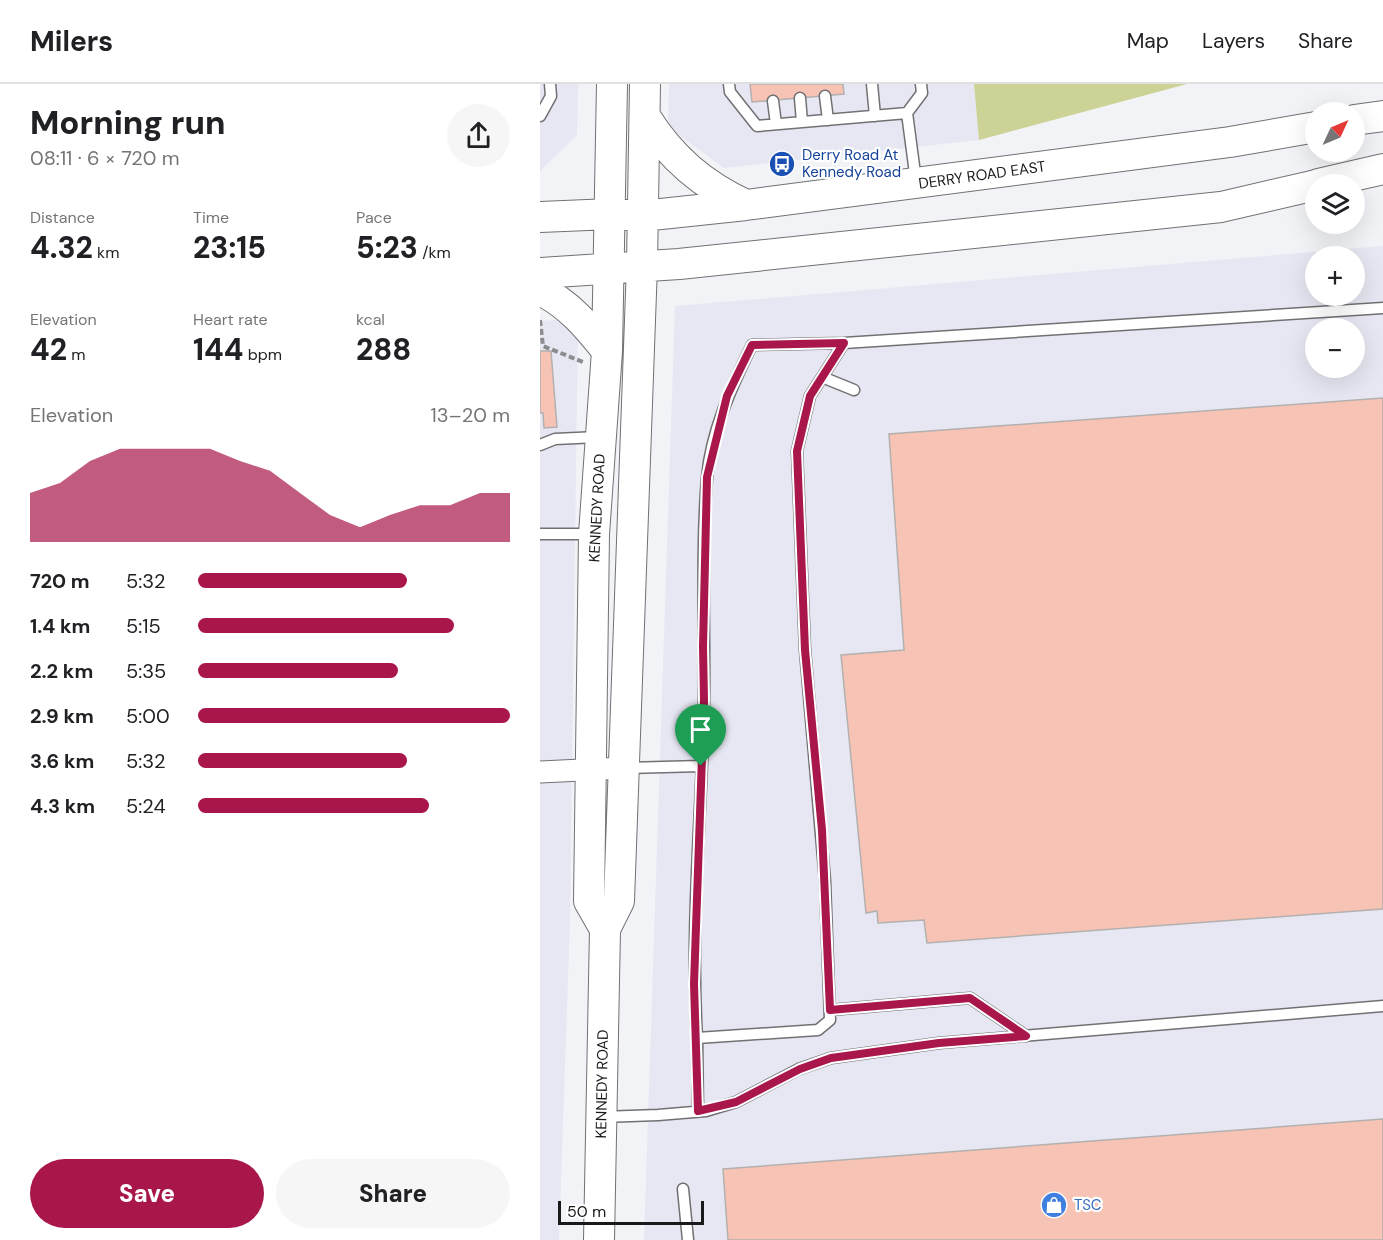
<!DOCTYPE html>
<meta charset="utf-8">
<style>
body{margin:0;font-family:"DM Sans",sans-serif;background:#f6f6f6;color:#202124;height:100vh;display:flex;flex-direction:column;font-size:22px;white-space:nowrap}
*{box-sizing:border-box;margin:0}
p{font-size:20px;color:#757577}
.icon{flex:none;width:33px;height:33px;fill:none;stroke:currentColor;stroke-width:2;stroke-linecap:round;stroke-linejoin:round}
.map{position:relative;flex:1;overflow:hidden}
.side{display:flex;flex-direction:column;background:#fff;width:540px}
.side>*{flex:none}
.needle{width:39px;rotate:46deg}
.tools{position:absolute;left:765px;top:18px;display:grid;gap:12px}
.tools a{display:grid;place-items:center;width:60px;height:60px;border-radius:50%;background:#fff;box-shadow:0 6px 24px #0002;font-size:30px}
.scale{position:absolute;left:18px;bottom:15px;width:146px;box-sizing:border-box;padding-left:6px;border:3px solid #191a1b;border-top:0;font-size:16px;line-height:21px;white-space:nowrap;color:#191a1b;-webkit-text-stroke:4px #fff;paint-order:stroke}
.pin{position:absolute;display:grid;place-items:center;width:51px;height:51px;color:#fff;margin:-62px -26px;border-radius:50% 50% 50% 0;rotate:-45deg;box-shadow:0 0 6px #0007}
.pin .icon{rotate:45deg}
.round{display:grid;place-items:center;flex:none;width:63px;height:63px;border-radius:32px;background:#f6f6f6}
.headline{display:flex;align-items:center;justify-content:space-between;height:102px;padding:0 30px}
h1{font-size:33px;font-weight:800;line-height:45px}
.figures{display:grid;grid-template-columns:repeat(3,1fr);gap:9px;height:102px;padding:6px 30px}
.figures div{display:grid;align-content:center}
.figures b{font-size:30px;font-weight:800}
.figures small{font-size:16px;font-weight:400}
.figures p{font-size:16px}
.chart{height:168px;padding:12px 30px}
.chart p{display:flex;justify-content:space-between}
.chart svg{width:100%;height:108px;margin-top:6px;fill:#a9164b;opacity:.7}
.action{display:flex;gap:12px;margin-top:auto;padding:12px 30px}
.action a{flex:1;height:69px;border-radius:36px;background:#a9164b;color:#fff;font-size:24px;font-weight:800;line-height:69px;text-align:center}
.action a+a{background:#f6f6f6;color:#202124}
ul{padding:0 30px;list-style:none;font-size:20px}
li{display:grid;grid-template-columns:96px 72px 1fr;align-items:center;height:45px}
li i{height:15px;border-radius:8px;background:#a9164b}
header{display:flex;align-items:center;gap:36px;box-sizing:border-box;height:84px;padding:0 30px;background:#fff;border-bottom:2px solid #e0e0e0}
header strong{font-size:28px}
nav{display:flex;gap:33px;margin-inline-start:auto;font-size:21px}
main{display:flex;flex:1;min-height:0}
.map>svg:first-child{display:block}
.built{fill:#e6e7f2;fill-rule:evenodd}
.green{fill:#cdd296}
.building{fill:#f7c3b5;stroke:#b4b0af;stroke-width:1.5}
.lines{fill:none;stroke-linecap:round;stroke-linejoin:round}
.lane-casing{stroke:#717174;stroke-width:13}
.street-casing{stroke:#717174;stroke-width:23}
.secondary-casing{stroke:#717174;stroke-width:32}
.path{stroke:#8b8c8e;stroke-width:4;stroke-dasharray:6 3;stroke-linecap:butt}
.lane{stroke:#fff;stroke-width:10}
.street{stroke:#fff;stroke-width:21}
.secondary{stroke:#fff;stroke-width:30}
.route-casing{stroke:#fff;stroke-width:12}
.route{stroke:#a9164b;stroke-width:8}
.labels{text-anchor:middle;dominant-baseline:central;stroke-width:4.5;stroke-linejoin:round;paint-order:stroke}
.transit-label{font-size:15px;fill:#164399;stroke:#fff;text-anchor:start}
.street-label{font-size:15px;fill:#191a1b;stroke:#fff}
.shop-label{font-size:15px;fill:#366cbe;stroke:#fff;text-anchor:start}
</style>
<header>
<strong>Milers</strong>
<nav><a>Map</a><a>Layers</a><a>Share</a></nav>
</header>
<main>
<section class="side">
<div class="headline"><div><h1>Morning run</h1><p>08:11 · 6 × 720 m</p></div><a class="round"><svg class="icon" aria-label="share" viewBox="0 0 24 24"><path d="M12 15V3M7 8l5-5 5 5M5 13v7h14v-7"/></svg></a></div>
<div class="figures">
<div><p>Distance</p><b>4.32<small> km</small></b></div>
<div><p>Time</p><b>23:15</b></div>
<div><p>Pace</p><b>5:23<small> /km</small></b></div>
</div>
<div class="figures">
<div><p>Elevation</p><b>42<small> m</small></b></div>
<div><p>Heart rate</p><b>144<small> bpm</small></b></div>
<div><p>kcal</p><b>288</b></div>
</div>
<div class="chart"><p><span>Elevation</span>13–20 m</p>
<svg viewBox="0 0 160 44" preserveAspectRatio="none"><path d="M0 44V24L10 20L20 11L30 6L40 6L50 6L60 6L70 11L80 15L90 24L100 33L110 38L120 33L130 29L140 29L150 24L160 24V44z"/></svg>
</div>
<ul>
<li><b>720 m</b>5:32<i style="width:67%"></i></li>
<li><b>1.4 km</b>5:15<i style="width:82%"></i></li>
<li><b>2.2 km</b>5:35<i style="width:64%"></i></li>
<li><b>2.9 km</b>5:00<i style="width:100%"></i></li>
<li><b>3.6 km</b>5:32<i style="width:67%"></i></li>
<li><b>4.3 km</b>5:24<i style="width:74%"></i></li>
</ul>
<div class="action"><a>Save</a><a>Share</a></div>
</section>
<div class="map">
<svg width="843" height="1156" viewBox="0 0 843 1156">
<rect width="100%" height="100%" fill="#f2f3f6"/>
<path class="built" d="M0,0h38l-1,51 -37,36z
M129,0h305l5,56 -255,28 -56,-41z
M843,162v994h-739l31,-934zM776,172h38v40h-38zM776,244h38v40h-38z
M38,234l-8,601 -11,321h-19v-919z"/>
<path class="green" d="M434,0h213l-208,56z"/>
<path class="building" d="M210,0h93l1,10 -92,8z
M0,267h11l6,76 -13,1 -1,-15h-3z
M843,314v511l-456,34 -3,-23 -46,3 -1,-12 -11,2 -25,-258 63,-5 -15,-216z
M843,1035v121h-655l-5,-71z"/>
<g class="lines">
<g class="lane-casing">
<path id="lane" d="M189,0l1,8 27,34 150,-13 9,68
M332,0l3,32
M285,12l3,24
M260,14l2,24
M233,17l3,23
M367,29l15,-20 -1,-9
M0,32l11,-20 -1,-12
M304,259l-92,2c-20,41 -41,86 -45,133 -6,74 -2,149 -3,223 -2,112 -14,224 -7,337l121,-8 12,-10 -5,-139 -20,-231 -8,-199 13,-55 34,-53 539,-35
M282,293l32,13
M0,361l15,-6 43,-2
M0,450h54
M86,684l75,-2
M290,926l140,-12 56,38
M157,954l1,73
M62,1033l56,-2 48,-4 30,-9 63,-33 32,-11 108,-15 444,-37
M143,1105l5,51"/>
</g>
<g class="street-casing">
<path id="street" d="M0,688l83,-4"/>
</g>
<g class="secondary-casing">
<path id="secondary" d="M106,34c25,40 57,67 100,87
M814,36l29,-4
M778,100l65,-15
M0,133l71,-3 31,2 104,-11 484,-63 86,-15
M0,189l139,-9 542,-57 95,-22
M0,206c29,14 47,36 67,61
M65,845l-16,-28 5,-367 13,-183 5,-267
M59,1156l6,-311 14,-28 23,-636 3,-181"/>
</g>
<path class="path" d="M0,236l3,26 40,16"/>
<use href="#lane" class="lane"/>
<use href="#street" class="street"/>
<use href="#secondary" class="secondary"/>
</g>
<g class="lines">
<g class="route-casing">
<path id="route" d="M304,259l-34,53 -13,55 8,199 17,180 8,180 140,-12 56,38 -87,7 -108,15 -31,11 -64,33 -38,9 -4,-127 10,-284 -1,-53 4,-170 20,-81 25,-51z"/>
</g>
<use href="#route" class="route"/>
</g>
<defs>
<g id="bus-disc" transform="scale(1.35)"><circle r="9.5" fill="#1a4fb4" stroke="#fff"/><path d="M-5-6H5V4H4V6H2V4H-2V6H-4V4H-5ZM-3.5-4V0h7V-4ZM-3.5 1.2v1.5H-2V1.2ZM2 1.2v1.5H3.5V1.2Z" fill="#fff"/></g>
<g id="shop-disc" transform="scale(1.35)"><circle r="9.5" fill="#3f7fe0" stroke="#fff"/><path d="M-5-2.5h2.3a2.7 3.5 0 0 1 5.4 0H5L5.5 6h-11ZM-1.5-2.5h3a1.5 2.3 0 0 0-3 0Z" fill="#fff"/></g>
</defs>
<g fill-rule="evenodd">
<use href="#bus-disc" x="242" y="80"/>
<use href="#shop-disc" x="514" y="1121"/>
</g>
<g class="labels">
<g class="transit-label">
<text x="262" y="71">Derry Road At<tspan x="262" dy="17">Kennedy Road</tspan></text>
</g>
<g class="street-label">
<text transform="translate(442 91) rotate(-8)">DERRY ROAD EAST</text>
<text transform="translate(57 424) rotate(-87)">KENNEDY ROAD</text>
<text transform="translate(62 1000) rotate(-89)">KENNEDY ROAD</text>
</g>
<g class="shop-label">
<text x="534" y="1121">TSC</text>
</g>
</g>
</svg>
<div class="tools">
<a><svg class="needle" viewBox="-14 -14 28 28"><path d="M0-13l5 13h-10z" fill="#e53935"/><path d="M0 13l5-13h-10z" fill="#757577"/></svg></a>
<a><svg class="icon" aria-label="layers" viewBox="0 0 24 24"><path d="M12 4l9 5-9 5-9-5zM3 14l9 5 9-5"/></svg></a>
<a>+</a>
<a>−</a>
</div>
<div class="scale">50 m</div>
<div class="pin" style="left:161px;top:682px;background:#1e9e55"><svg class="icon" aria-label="arrive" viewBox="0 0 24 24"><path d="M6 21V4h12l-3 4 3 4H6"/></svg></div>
</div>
</main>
